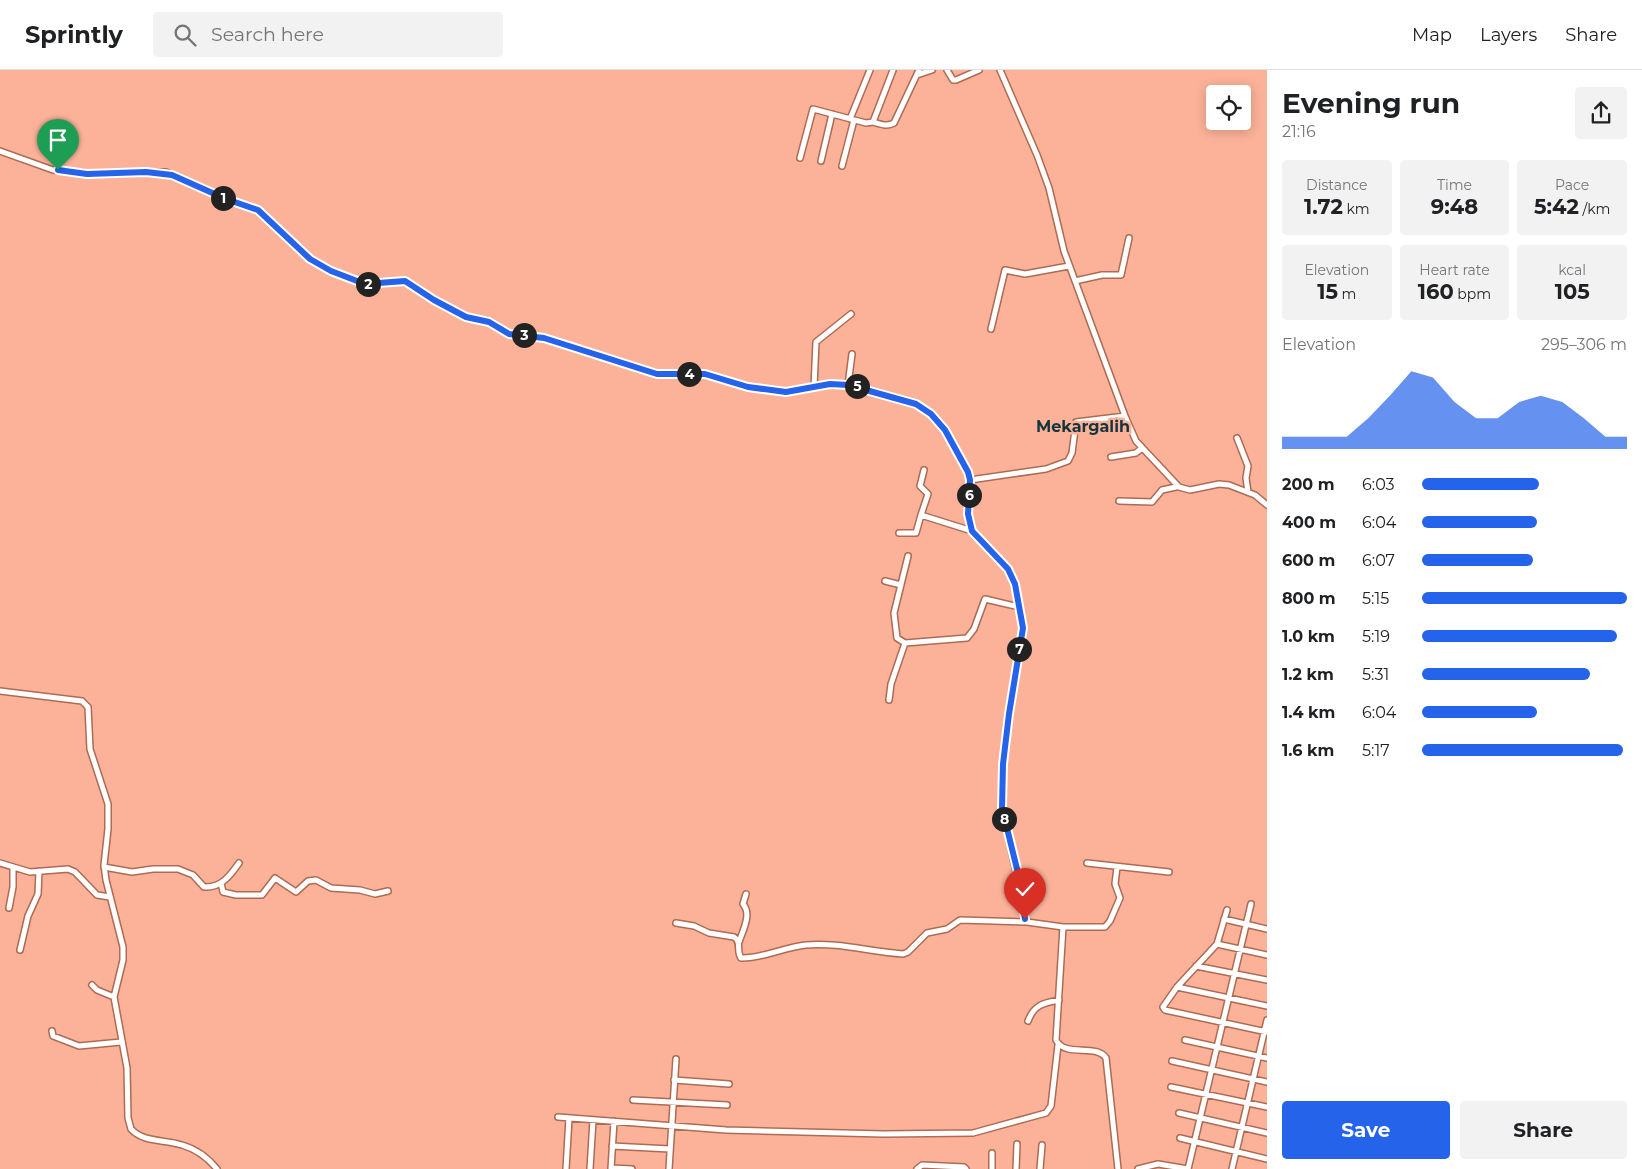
<!DOCTYPE html>
<meta charset="utf-8">
<style>
body{margin:0;font-family:Montserrat,sans-serif;background:#f2f2f2;color:#202124;height:100vh;display:flex;flex-direction:column;font-size:19px;white-space:nowrap}
*{box-sizing:border-box;margin:0}
p{font-size:16px;color:#757577}
.icon{flex:none;width:28px;height:28px;fill:none;stroke:currentColor;stroke-width:2;stroke-linecap:round;stroke-linejoin:round}
.map{position:relative;flex:1;overflow:hidden}
.drawer{display:flex;flex-direction:column;background:#fff;width:375px}
.drawer>*{flex:none}
.fabs{position:absolute;left:1206px;top:15px;display:grid;gap:10px}
.fabs a{display:grid;place-items:center;width:45px;height:45px;border-radius:5px;background:#fff;box-shadow:0 2px 12px #0003;font-size:25px}
.pin{position:absolute;display:grid;place-items:center;width:42px;height:42px;color:#fff;margin:-51px -21px;border-radius:50% 50% 50% 0;rotate:-45deg;box-shadow:0 0 5px #0007}
.pin .icon{rotate:45deg}
.km{position:absolute;width:25px;height:25px;margin:-12px;border-radius:50%;background:#222;color:#fff;font-size:14px;line-height:25px;text-align:center}
.round{display:grid;place-items:center;flex:none;width:52px;height:52px;border-radius:5px;background:#f2f2f2}
.head{display:flex;align-items:center;justify-content:space-between;height:85px;padding:0 15px}
h1{font-size:28px;font-weight:700;line-height:38px}
.metrics{display:grid;grid-template-columns:repeat(3,1fr);gap:8px;height:85px;padding:5px 15px}
.metrics div{display:grid;align-content:center;border-radius:5px;background:#f2f2f2;text-align:center}
.metrics b{font-size:21px;font-weight:700}
.metrics small{font-size:14px;font-weight:400}
.metrics p{font-size:14px}
.chart{height:140px;padding:10px 15px}
.chart p{display:flex;justify-content:space-between}
.chart svg{width:100%;height:90px;margin-top:5px;fill:#2563eb;opacity:.7}
.cta{display:flex;gap:10px;margin-top:auto;padding:10px 15px}
.cta a{flex:1;height:58px;border-radius:5px;background:#2563eb;color:#fff;font-size:20px;font-weight:700;line-height:58px;text-align:center}
.cta a+a{background:#f2f2f2;color:#202124}
ul{padding:0 15px;list-style:none;font-size:16px}
li{display:grid;grid-template-columns:80px 60px 1fr;align-items:center;height:38px}
li i{height:12px;border-radius:6px;background:#2563eb}
header{display:flex;align-items:center;gap:30px;box-sizing:border-box;height:70px;padding:0 25px;background:#fff;border-bottom:1px solid #e0e0e0}
header strong{font-size:24px}
nav{display:flex;gap:28px;margin-inline-start:auto;font-size:18px}
.search{width:350px;height:45px;background:#f2f2f2;display:flex;align-items:center;gap:12px;box-sizing:border-box;padding:0 18px;border-radius:5px;color:#757577;font-size:19px}
main{display:flex;flex:1;min-height:0}
.map>svg:first-child{display:block}
.lines{fill:none;stroke-linecap:round;stroke-linejoin:round}
.street-casing{stroke:#ae6b53;stroke-width:8}
.street{stroke:#fff;stroke-width:5}
.route-casing{stroke:#fff;stroke-width:10}
.route{stroke:#2563eb;stroke-width:6}
.labels{text-anchor:middle;dominant-baseline:central;stroke-width:5;stroke-linejoin:round;paint-order:stroke}
.quarter-label{font-size:16px;font-weight:bold;fill:#15343d;stroke:#fbb298}
</style>
<header>
<strong>Sprintly</strong>
<div class="search"><svg class="icon" aria-label="search" viewBox="0 0 24 24"><circle cx="10" cy="10" r="6"/><path d="M15 15l6 6"/></svg>Search here</div>
<nav><a>Map</a><a>Layers</a><a>Share</a></nav>
</header>
<main>
<div class="map">
<svg width="1267" height="1099" viewBox="0 0 1267 1099">
<rect width="100%" height="100%" fill="#fbb298"/>
<g class="lines">
<g class="street-casing">
<path id="street" d="M893,0l-20,52c7,2 14,5 21,1l25,-53
M947,0l6,10h3l23,-10
M1000,0l37,85 12,33 15,63 61,165
M917,5l15,-5
M850,49l20,-49
M0,81l53,19 44,4 69,-2 60,27 32,11 52,49 21,12 34,13 40,-3 28,19 33,17 23,4 20,13 35,4 113,35 48,1 43,13 38,5 44,-8 18,1 69,19 14,10 14,16 23,42 2,8 -2,34 4,17 36,38 7,15 8,44 -14,86 -6,50 -1,44 25,114
M800,88l13,-49 53,14 7,-1
M821,91l11,-47
M842,96l12,-46
M1075,211l27,-6h19l8,-37
M991,259l14,-59 20,4 44,-8
M848,315l4,-31
M814,317l2,-45 35,-28
M1237,368l11,28 -2,12 2,14
M1111,387l25,-4 6,-5
M924,400l-4,16 8,8 -7,21 51,16
M970,410l76,-11 22,-8 4,-8 4,-31 49,-6 11,25 43,46 11,3 29,-6 10,1 26,10 12,10
M1119,431l33,1 10,-12 14,-3
M899,463h17l5,-18
M885,511l16,4
M905,573l-8,-5 -3,-25 14,-57
M0,621l82,10 6,6 2,42 18,55v25l-4,36 2,15 17,67v13l-9,37 13,71 1,50 3,11c13,14 33,10 51,16 14,4 26,13 35,24
M889,630l2,-16 14,-41 62,-5 7,-9 11,-30 34,8
M0,793l30,9 38,-3 7,3 22,23 13,2
M1087,793l82,9
M104,797l28,5 21,-3h25l15,6 11,12c17,1 26,-11 35,-24
M221,813l2,9 13,3h26l13,-17 21,14 12,-11 8,-1 15,8 29,2 15,4 13,-3
M9,838l4,-21v-20
M1227,840l-10,34 -40,43 -14,20 2,3 102,22
M1224,849l43,10
M676,853l18,3 15,7 25,4c8,5 2,14 7,21 20,1 44,-11 65,-13 32,-3 64,7 97,9l5,-2 19,-19 20,-4 13,-9 67,2 36,5 -7,113c9,18 40,3 50,18l12,111
M1063,857h42l5,-6 10,-23 -5,-14 2,-17
M739,872c4,-12 13,-28 4,-38l3,-10
M1217,874l50,11
M20,880l8,-34 10,-22 1,-23
M1196,896l71,14
M92,915l5,5 17,7
M1177,917l90,19
M1028,951c6,-16 15,-18 31,-21
M52,961l1,5 26,10 42,-4
M1185,970l82,18
M1172,991l95,21
M674,1010l55,4
M1171,1017l96,20
M633,1030l94,5
M1179,1043l88,20
M558,1047l168,13 158,4 89,-1 73,-20 5,-7 7,-61
M1180,1068l87,21
M612,1076l58,3
M611,1098l21,1
M566,1099l3,-51
M590,1099l3,-49
M611,1099l3,-48
M669,1099l7,-110
M917,1099l5,-4 42,2 2,2
M992,1099v-16
M1016,1099l1,-25
M1040,1099l2,-24
M1138,1099l20,-5 30,5
M1188,1099l63,-265
M1232,1099l35,-149"/>
</g>
<use href="#street" class="street"/>
</g>
<g class="lines">
<g class="route-casing">
<path id="route" d="M58,100l29,4 59,-2 26,3 54,24 32,11 52,49 21,12 34,13 40,-3 29,19 32,17 23,5 20,12 35,4 113,36h48l43,13 38,5 44,-8 18,1 68,19 15,10 14,16 23,42 2,8 -2,34 4,17 36,38 7,15 8,44 -14,86 -6,50 -1,44 16,65 7,46"/>
</g>
<use href="#route" class="route"/>
</g>
<g class="labels">
<g class="quarter-label">
<text x="1083" y="356">Mekargalih</text>
</g>
</g>
</svg>
<div class="fabs">
<a><svg class="icon" aria-label="locate" viewBox="0 0 24 24"><circle cx="12" cy="12" r="6"/><path d="M12 2v4M12 18v4M2 12h4M18 12h4"/></svg></a>
</div>
<div class="pin" style="left:58px;top:100px;background:#1e9e55"><svg class="icon" aria-label="arrive" viewBox="0 0 24 24"><path d="M6 21V4h12l-3 4 3 4H6"/></svg></div>
<div class="pin" style="left:1025px;top:849px;background:#d93025"><svg class="icon" aria-label="check" viewBox="0 0 24 24"><path d="M5 12l5 5 9-10"/></svg></div>
<b class="km" style="left:223px;top:128px">1</b>
<b class="km" style="left:368px;top:214px">2</b>
<b class="km" style="left:524px;top:265px">3</b>
<b class="km" style="left:689px;top:304px">4</b>
<b class="km" style="left:857px;top:316px">5</b>
<b class="km" style="left:969px;top:425px">6</b>
<b class="km" style="left:1019px;top:579px">7</b>
<b class="km" style="left:1004px;top:749px">8</b>
</div>
<section class="drawer">
<div class="head"><div><h1>Evening run</h1><p>21:16</p></div><a class="round"><svg class="icon" aria-label="share" viewBox="0 0 24 24"><path d="M12 15V3M7 8l5-5 5 5M5 13v7h14v-7"/></svg></a></div>
<div class="metrics">
<div><p>Distance</p><b>1.72<small> km</small></b></div>
<div><p>Time</p><b>9:48</b></div>
<div><p>Pace</p><b>5:42<small> /km</small></b></div>
</div>
<div class="metrics">
<div><p>Elevation</p><b>15<small> m</small></b></div>
<div><p>Heart rate</p><b>160<small> bpm</small></b></div>
<div><p>kcal</p><b>105</b></div>
</div>
<div class="chart"><p><span>Elevation</span>295–306 m</p>
<svg viewBox="0 0 160 44" preserveAspectRatio="none"><path d="M0 44V38L10 38L20 38L30 38L40 29L50 18L60 6L70 9L80 21L90 29L100 29L110 21L120 18L130 21L140 29L150 38L160 38V44z"/></svg>
</div>
<ul>
<li><b>200 m</b>6:03<i style="width:57%"></i></li>
<li><b>400 m</b>6:04<i style="width:56%"></i></li>
<li><b>600 m</b>6:07<i style="width:54%"></i></li>
<li><b>800 m</b>5:15<i style="width:100%"></i></li>
<li><b>1.0 km</b>5:19<i style="width:95%"></i></li>
<li><b>1.2 km</b>5:31<i style="width:82%"></i></li>
<li><b>1.4 km</b>6:04<i style="width:56%"></i></li>
<li><b>1.6 km</b>5:17<i style="width:98%"></i></li>
</ul>
<div class="cta"><a>Save</a><a>Share</a></div>
</section>
</main>
